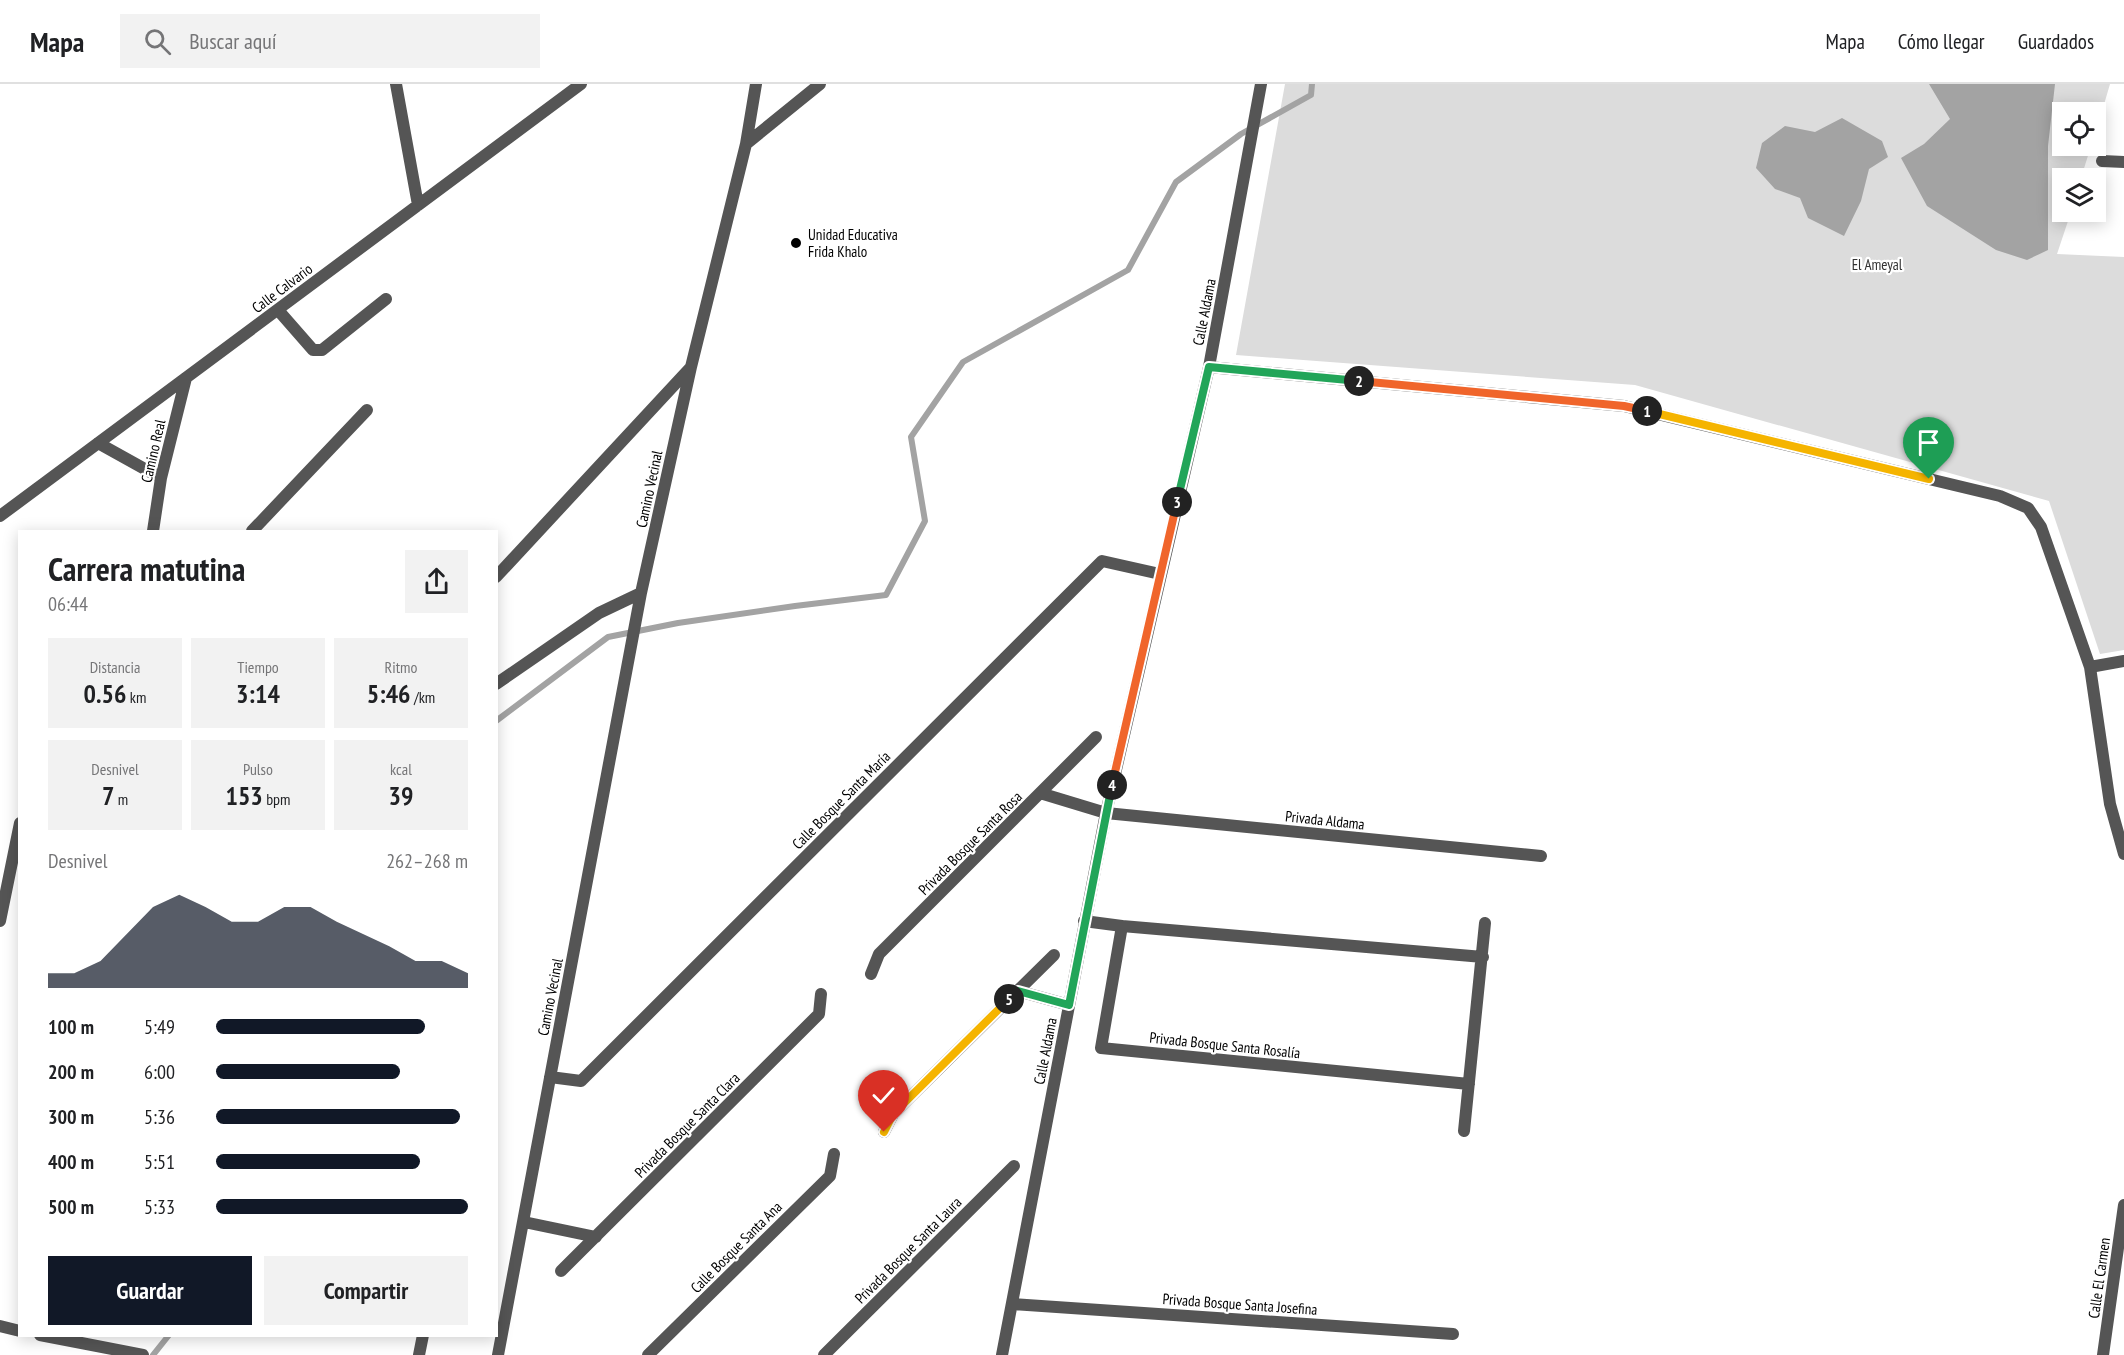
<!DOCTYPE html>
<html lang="es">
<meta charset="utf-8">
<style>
body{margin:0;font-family:"PT Sans Narrow",sans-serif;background:#f2f2f2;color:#202124;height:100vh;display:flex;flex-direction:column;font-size:22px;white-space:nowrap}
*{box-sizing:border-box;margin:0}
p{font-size:20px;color:#757577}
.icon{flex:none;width:33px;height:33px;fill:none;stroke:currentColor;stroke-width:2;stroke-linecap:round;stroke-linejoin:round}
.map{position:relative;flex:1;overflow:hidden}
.side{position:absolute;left:18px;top:446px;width:480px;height:807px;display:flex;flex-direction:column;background:#fff;border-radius:0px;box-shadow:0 3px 15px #0003}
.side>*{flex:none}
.fabs{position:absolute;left:2052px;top:18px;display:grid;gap:12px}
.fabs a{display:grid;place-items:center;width:54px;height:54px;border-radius:0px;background:#fff;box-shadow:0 3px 15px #0003;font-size:30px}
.pin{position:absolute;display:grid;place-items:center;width:51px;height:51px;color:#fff;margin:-62px -26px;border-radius:50% 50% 50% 0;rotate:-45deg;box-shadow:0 0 6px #0007}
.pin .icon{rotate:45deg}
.km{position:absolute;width:30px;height:30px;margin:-15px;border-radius:50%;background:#222;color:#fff;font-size:16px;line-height:30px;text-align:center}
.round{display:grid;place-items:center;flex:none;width:63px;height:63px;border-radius:0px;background:#f2f2f2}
.overview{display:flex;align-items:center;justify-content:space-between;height:102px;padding:0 30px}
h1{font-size:33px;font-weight:700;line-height:45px}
.figures{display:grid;grid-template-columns:repeat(3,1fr);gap:9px;height:102px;padding:6px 30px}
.figures div{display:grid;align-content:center;border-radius:0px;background:#f2f2f2;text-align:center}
.figures b{font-size:26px;font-weight:700}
.figures small{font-size:16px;font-weight:400}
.figures p{font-size:16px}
.chart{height:168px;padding:12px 30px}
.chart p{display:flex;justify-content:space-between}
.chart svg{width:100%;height:108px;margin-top:6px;fill:#111827;opacity:.7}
.action{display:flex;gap:12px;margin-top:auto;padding:12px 30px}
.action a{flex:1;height:69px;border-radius:0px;background:#111827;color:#fff;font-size:24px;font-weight:700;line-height:69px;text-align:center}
.action a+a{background:#f2f2f2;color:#202124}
ul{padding:0 30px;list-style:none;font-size:20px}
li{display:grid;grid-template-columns:96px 72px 1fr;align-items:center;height:45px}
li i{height:15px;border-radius:8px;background:#111827}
header{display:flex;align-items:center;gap:36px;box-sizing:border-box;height:84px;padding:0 30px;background:#fff;border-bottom:2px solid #e0e0e0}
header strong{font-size:28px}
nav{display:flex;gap:33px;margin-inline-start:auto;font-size:21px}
.search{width:420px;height:54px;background:#f2f2f2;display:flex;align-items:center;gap:15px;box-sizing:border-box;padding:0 21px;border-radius:0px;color:#757577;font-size:22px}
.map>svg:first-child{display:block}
.green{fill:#dcdcdc}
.water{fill:#a3a3a3}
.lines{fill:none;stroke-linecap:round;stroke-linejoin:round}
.stream{stroke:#a3a3a3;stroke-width:6}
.minor{stroke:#555;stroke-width:12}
.split-1-casing{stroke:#fff;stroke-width:12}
.split-2-casing{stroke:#fff;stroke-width:12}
.split-3-casing{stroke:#fff;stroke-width:12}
.split-4-casing{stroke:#fff;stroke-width:12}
.split-5-casing{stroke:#fff;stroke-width:12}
.split-6-casing{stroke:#fff;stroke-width:12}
.split-1{stroke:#f5b400;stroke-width:8}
.split-2{stroke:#f0652b;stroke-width:8}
.split-3{stroke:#22a559;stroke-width:8}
.split-4{stroke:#f0652b;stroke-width:8}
.split-5{stroke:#22a559;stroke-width:8}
.split-6{stroke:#f5b400;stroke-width:8}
.poi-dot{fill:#000;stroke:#fff;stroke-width:2}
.labels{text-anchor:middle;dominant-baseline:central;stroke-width:4.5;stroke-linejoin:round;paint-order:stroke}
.poi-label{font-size:15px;fill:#000;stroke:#fff;text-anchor:start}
.park-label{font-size:15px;fill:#333;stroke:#fff}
.street-label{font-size:15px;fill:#000;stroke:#fff}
</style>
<header>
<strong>Mapa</strong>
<div class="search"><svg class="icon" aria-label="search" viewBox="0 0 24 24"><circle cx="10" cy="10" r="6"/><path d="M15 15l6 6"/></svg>Buscar aquí</div>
<nav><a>Mapa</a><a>Cómo llegar</a><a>Guardados</a></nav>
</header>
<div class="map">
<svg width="2124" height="1271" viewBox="0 0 2124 1271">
<rect width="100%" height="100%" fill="#fff"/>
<path class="green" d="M1285,0h825l-14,48v-20h-34v34h29l-10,32h-19v34h9l-14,42 67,3v393l-24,4 -51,-153 -414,-116 -399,-30z"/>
<path class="water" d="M1929,0h126l-7,62v104l-21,10 -31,-10 -69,-44 -26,-48 23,-14 26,-25z
M1842,34l40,23 6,16 -19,12 -8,32 -17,35 -36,-18 -8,-20 -25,-9 -19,-21 6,-25 23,-17 30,6z"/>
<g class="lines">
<path class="stream" d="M496,637l112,-84 70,-14 117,-17 91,-11 39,-74 -14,-84 52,-75 165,-92 48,-88 65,-48 70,-39 1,-11
M153,1271l16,-20"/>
<path class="minor" d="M396,0l22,121
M746,60l74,-60
M2102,77l22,1
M278,226l35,40h9l64,-51
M1209,283l415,39 376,90 28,12 13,19 49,140 20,137 14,50
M98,359l63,35
M0,432l581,-432
M153,447l8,-53 25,-100
M252,447l115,-121
M496,493l195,-210 55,-223 10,-60
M2090,583l34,-6
M496,600l103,-71 42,-20
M1040,709l66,20 435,43
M0,837l20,-98
M1084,837l38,5 361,31
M1122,842l-21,122 368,36
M871,890l8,-20 217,-217
M1018,907l51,14
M550,993l31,4 521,-520 58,13
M1464,1047l21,-208
M884,1048l9,-18 161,-159
M524,1138l72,15
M561,1187l258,-257 2,-20
M1013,1220l440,30
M0,1242l20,5
M40,1251l103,20
M419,1271l4,-20
M498,1271l143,-762 50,-226
M648,1271l182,-179 4,-22
M824,1271l190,-189
M1002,1271l104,-542 103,-446 52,-283
M2103,1271l21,-150"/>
</g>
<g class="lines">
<g class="split-1-casing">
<path id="split-1" d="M1647,327l282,68"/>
</g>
<g class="split-2-casing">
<path id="split-2" d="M1359,297l265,25 23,5"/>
</g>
<g class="split-3-casing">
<path id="split-3" d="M1177,418l32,-135 150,14"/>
</g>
<g class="split-4-casing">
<path id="split-4" d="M1112,701l65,-283"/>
</g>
<g class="split-5-casing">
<path id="split-5" d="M1009,915l9,-8 51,14 43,-220"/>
</g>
<g class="split-6-casing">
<path id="split-6" d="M884,1048l9,-18 116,-115"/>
</g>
<use href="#split-1" class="split-1"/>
<use href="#split-2" class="split-2"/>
<use href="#split-3" class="split-3"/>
<use href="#split-4" class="split-4"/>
<use href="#split-5" class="split-5"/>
<use href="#split-6" class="split-6"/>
</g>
<circle class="poi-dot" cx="796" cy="159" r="6"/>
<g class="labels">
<g class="poi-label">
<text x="808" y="150">Unidad Educativa<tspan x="808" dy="17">Frida Khalo</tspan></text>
</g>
<g class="park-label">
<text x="1877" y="180">El Ameyal</text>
</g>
<g class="street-label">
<text transform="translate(282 204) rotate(-37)">Calle Calvario</text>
<text transform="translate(1204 228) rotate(-79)">Calle Aldama</text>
<text transform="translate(153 367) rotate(-77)">Camino Real</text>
<text transform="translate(649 405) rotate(-78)">Camino Vecinal</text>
<text transform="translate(841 716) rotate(-45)">Calle Bosque Santa María</text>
<text transform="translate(1325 736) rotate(6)">Privada Aldama</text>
<text transform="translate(970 759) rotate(-45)">Privada Bosque Santa Rosa</text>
<text transform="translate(550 913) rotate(-79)">Camino Vecinal</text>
<text transform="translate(1225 961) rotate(6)">Privada Bosque Santa Rosalía</text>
<text transform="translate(1045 967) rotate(-79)">Calle Aldama</text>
<text transform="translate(687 1041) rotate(-45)">Privada Bosque Santa Clara</text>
<text transform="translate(736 1163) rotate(-45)">Calle Bosque Santa Ana</text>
<text transform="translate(908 1166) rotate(-45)">Privada Bosque Santa Laura</text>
<text transform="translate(2099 1194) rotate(-82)">Calle El Carmen</text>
<text transform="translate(1240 1220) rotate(4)">Privada Bosque Santa Josefina</text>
</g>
</g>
</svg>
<div class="fabs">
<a><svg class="icon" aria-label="locate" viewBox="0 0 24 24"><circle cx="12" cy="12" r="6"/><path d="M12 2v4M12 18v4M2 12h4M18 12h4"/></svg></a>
<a><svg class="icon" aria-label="layers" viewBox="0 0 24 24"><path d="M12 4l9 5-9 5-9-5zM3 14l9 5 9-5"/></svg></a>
</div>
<div class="pin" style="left:1929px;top:395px;background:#1e9e55"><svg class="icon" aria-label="arrive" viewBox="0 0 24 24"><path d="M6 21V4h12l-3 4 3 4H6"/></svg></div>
<div class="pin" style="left:884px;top:1048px;background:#d93025"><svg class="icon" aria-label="check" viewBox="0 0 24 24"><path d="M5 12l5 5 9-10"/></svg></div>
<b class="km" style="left:1647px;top:327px">1</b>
<b class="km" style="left:1359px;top:297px">2</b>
<b class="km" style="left:1177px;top:418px">3</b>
<b class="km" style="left:1112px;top:701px">4</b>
<b class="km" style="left:1009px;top:915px">5</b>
<section class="side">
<div class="overview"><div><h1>Carrera matutina</h1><p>06:44</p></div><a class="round"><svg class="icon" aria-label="share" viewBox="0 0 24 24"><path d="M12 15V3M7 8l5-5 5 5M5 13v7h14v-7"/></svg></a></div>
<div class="figures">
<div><p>Distancia</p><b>0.56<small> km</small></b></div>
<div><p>Tiempo</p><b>3:14</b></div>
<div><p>Ritmo</p><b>5:46<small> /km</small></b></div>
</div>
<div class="figures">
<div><p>Desnivel</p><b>7<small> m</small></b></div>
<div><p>Pulso</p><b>153<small> bpm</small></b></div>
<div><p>kcal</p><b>39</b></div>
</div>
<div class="chart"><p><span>Desnivel</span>262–268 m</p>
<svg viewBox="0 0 160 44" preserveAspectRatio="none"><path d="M0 44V38L10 38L20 33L30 22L40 11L50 6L60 11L70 17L80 17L90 11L100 11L110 17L120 22L130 27L140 33L150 33L160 38V44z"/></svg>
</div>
<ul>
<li><b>100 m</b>5:49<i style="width:83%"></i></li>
<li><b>200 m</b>6:00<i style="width:73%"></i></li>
<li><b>300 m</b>5:36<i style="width:97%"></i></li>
<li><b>400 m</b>5:51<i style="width:81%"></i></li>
<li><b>500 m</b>5:33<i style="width:100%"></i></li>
</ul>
<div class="action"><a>Guardar</a><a>Compartir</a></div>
</section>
</div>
